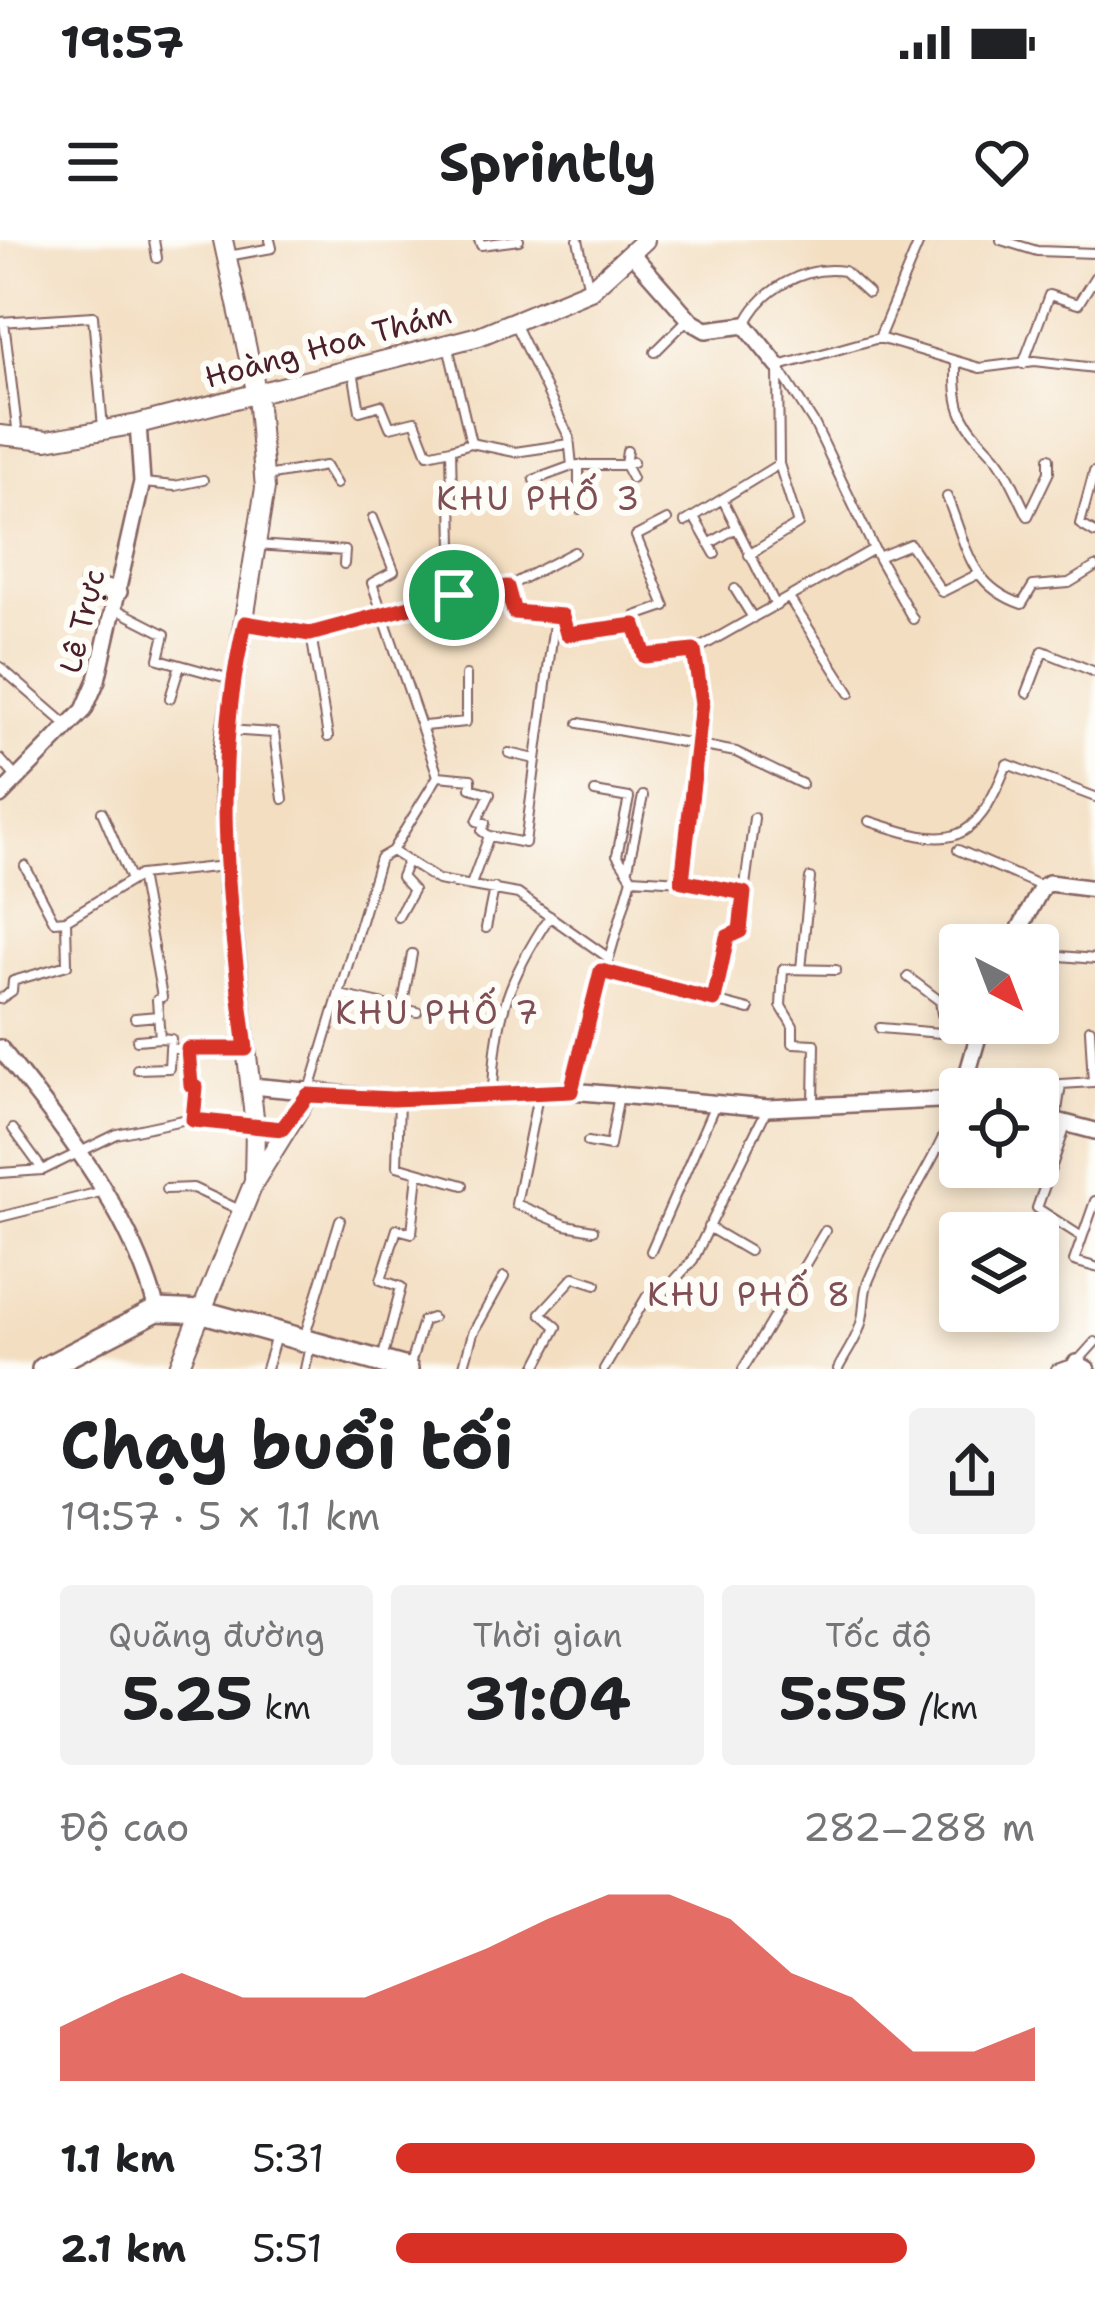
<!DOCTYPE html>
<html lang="vi">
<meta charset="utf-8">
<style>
body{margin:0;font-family:"Shantell Sans",sans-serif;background:#f2f2f2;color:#202124;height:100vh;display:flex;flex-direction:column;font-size:45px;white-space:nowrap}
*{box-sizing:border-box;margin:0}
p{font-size:39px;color:#757577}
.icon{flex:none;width:66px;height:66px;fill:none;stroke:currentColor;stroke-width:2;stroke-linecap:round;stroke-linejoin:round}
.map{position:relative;height:1129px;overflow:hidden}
.drawer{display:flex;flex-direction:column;background:#fff;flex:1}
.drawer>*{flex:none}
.needle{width:78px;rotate:138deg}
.tools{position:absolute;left:939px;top:684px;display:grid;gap:24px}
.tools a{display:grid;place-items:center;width:120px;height:120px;border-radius:12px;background:#fff;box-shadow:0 6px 18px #0003;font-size:60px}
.pin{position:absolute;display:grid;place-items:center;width:102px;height:102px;color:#fff;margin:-51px;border:6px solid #fff;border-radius:50%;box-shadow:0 3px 12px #0007}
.round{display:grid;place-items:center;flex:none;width:126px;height:126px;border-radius:12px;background:#f2f2f2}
.head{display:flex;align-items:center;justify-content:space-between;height:204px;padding:0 60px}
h1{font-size:66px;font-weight:700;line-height:90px}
.stats{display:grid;grid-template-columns:repeat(3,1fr);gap:18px;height:204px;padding:12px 60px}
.stats div{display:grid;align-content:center;border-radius:12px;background:#f2f2f2;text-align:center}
.stats b{font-size:60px;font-weight:700}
.stats small{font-size:33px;font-weight:400}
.stats p{font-size:33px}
.chart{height:336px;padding:24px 60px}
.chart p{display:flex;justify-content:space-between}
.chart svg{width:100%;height:216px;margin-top:12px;fill:#d93025;opacity:.7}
ul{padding:0 60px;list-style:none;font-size:39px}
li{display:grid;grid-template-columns:192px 144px 1fr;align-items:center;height:90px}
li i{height:30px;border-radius:15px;background:#d93025}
.status{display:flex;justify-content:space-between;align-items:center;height:84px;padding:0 60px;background:#fff;direction:ltr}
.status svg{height:33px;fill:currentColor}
header{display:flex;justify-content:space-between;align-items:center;height:156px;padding:0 60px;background:#fff;font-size:54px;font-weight:700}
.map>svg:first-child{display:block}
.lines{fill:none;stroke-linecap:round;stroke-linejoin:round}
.service-casing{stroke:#856260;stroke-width:12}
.minor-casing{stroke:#856260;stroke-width:20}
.tertiary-casing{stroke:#856260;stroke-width:22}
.secondary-casing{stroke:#856260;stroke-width:26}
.service{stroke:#fff;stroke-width:8}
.minor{stroke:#fff;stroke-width:15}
.tertiary{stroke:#fff;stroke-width:18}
.secondary{stroke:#fff;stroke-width:21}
.route-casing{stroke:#fff;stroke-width:24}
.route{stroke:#d93025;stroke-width:15}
.labels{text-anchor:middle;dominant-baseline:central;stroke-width:12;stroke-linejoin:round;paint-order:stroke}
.street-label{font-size:30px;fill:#4a1f2b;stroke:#fdfcf7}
.neighbourhood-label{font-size:33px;letter-spacing:3px;fill:#804f56;stroke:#fdfcf7}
</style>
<div class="status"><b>19:57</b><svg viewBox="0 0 49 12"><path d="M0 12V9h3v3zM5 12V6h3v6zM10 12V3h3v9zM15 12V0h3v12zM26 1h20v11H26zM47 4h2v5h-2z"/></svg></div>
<header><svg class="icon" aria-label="menu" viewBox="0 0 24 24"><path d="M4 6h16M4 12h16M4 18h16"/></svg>Sprintly<svg class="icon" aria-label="heart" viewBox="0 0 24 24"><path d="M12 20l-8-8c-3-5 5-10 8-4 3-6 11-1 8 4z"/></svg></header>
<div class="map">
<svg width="1095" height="1129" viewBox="0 0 1095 1129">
<rect width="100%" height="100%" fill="#fdfcf7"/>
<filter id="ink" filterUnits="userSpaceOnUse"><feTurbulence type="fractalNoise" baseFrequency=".00833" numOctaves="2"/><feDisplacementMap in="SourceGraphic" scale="24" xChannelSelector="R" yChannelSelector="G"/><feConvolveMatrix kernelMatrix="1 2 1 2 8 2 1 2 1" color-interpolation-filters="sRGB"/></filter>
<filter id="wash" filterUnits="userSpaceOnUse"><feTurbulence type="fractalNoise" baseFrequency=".004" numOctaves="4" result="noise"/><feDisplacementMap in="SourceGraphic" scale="48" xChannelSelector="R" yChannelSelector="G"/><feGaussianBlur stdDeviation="2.7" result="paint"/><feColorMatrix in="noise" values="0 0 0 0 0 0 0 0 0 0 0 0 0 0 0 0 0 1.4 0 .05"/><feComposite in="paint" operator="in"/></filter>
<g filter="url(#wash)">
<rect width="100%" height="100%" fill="#f3dec1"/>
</g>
<g filter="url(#ink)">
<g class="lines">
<g class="service-casing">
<path id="service" d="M154,0l3,18
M479,0l2,5 38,-5
M578,0l11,49
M920,0l-41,98 101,30 55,-7 60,7
M1001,0l36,11 58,2
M228,16l44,-8 -2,-8
M0,82l93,-6 10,112
M4,82l14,114
M514,83l55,114 3,29 7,-1v44
M745,85c16,-36 60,-60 99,-54l24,22
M448,106l23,97 -20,6
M655,112l33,-33
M956,123c-1,51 6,57 39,93 14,16 23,41 33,60l21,-44v-14
M1023,124l26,-69 29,9 17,-27
M779,126l100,-28
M778,127l37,58 63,132 32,-13 32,48 36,-18
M353,131l7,40 21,-6 9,22 25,-6 13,33 23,-5 3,146 7,28
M471,203l44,9 54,-8
M627,211l-2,14 8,-3
M579,225h46l7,13
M1094,232l-14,52 15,9
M266,236l59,-10 11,18
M534,240l38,-14
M143,243l32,3 28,-6
M947,257c20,49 22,89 75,107l11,-18 36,-3 26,-16
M724,262l52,104
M694,277l21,37
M685,282l94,-58
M709,304l27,-16
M256,305l89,6 -1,13
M749,315l49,-31 -19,-60 -1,-97
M878,317l35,62
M507,347l67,-35
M735,349l18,29
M789,358l61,95
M116,369l49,25 -6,25 72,20
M247,384l64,10 72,-22 124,-25 8,25 47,4 5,17 68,-8 1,-9 29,-10 -29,-70 31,-16
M635,385l10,31 49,-5 178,-101
M311,394l17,103
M0,427l67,58
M1027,453l16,-42 52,21
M170,458l10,-33
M579,483l157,29 66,32
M424,486l42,-4v-47
M227,490l47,3 9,66
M509,513l26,6
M0,519l16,18
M438,536l33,3v9l19,6 -13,27 8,2 -3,8 7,5 -17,46
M595,552l34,6 -12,57 15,23
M102,572l29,68
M869,581c81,27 104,29 138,-57l88,33
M489,596l36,7 30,-227
M958,610l83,36
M392,611l46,29 80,14 88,62
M25,626l29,55 12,-1 74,-45 85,-9
M628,628l15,-72
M140,635l22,122
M682,641l62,12 10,-75
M398,677l15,-27 -12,-13 6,-15
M486,688l8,-40
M1038,714l57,5
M801,729l9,-91
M601,731l148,39
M908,737l32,24 2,13 18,5
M340,755l77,17
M0,759l12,-8 1,-10 54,-16 -1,-45
M157,760l3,38 11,1 -1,10
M714,760l12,-63 14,-6 4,-38
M402,768l10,-54
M135,778l23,-2
M880,788l97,8
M137,800l23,-2
M188,809l3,36 5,3 -3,32
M137,829l32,-1 1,-19h74
M571,850l61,-212 50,3 20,-178 -8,-52
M309,853l71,-235 12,-7 46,-75 -66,-193 22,-12 -21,-53
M493,853c2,-76 15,-114 57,-177
M538,856l-22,108 50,21 27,5
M399,860l-2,66 66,19
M814,863l1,-59 -22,-1v-17l-12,-20 2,-37 53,1
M1056,878l5,-34 32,-2 -3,-53
M1067,883l-30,85 45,29
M13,889l29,40
M588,902l22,4 9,-52
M0,933l43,-3 74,-36 70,-15 67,7
M166,949l27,-1 49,23
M1095,961l-21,60 21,6
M0,977l104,-26
M708,987l41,24
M651,1011l65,-149
M305,1095l35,-115
M382,1120l19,-73 -20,-7 16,-51 15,4 6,-60
M409,1128l14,-47 9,-3
M266,1129l10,-33
M305,1129l5,-23
M463,1129l10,-36 31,-56
M535,1129l22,-42 -16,-14 33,-36 22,7
M604,1129l43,-73 15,-2 31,-34 74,-151
M743,1129l82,-138
M838,1129c8,-16 21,-33 24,-50 3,-12 1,-25 6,-37 26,-64 67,-117 91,-182
M1056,1129l20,-6 19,-21"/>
</g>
<g class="minor-casing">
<path id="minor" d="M632,14l60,68 14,8 39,-5 33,41
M88,343l31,9
M0,556l84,-86 13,-30 45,-198 -4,-58
M1011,705l31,-58 7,-4 46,6
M0,808c63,80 130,161 157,262
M251,846l142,13 178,-8 197,17 192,-9
M963,849l19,-66
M1038,876l57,15
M1076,1123l11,6"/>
</g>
<g class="tertiary-casing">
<path id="tertiary" d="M223,0l34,155 8,93 -43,269 6,131 27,238 -1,56
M0,195l47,5 91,-16 341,-88 111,-46 55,-50
M178,1129l76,-187 54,-87"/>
</g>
<g class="secondary-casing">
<path id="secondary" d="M43,1129l114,-59 46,2 204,57"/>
</g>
<use href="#service" class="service"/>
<use href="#minor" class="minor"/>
<use href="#tertiary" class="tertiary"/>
<use href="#secondary" class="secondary"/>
</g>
</g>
<g class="lines" filter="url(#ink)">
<g class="route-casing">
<path id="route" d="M507,347l7,25 48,4 5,18 68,-9 10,31 49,-5 8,52 -20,178 62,12 -4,38 -13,6 -13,63 -113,-29 -30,120 -178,8 -85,-4 -26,34 -89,-9 3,-32 -5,-3 -3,-36h58c-18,-149 -36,-277 -1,-426l65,11 144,-39z"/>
</g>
<use href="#route" class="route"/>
</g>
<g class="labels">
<g class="street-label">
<text transform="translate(328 105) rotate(-15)">Hoàng Hoa Thám</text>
<text transform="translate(82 381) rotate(-76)">Lê Trực</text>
</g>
<g class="neighbourhood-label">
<text x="539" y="258">KHU PHỐ 3</text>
<text x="438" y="772">KHU PHỐ 7</text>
<text x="750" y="1054">KHU PHỐ 8</text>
</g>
</g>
</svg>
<div class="tools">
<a><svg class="needle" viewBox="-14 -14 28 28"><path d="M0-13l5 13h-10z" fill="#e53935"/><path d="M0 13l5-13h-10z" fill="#757577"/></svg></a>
<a><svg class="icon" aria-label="locate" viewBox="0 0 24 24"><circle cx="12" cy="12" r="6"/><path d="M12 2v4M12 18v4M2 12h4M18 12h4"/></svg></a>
<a><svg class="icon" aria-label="layers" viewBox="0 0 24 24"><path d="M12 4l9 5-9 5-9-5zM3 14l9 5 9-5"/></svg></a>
</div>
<div class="pin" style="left:454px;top:355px;background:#1e9e55"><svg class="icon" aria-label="arrive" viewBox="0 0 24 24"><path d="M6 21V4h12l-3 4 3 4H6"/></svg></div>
</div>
<section class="drawer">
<div class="head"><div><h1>Chạy buổi tối</h1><p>19:57 · 5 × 1.1 km</p></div><a class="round"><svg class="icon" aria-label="share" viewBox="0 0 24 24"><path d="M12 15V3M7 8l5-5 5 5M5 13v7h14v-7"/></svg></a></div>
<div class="stats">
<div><p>Quãng đường</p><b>5.25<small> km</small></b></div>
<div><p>Thời gian</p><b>31:04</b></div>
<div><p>Tốc độ</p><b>5:55<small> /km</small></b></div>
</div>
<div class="chart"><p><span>Độ cao</span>282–288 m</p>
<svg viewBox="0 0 160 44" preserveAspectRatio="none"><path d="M0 44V33L10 27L20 22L30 27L40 27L50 27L60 22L70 17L80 11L90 6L100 6L110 11L120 22L130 27L140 38L150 38L160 33V44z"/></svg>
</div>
<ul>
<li><b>1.1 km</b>5:31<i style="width:100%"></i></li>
<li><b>2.1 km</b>5:51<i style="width:80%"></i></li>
</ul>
</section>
